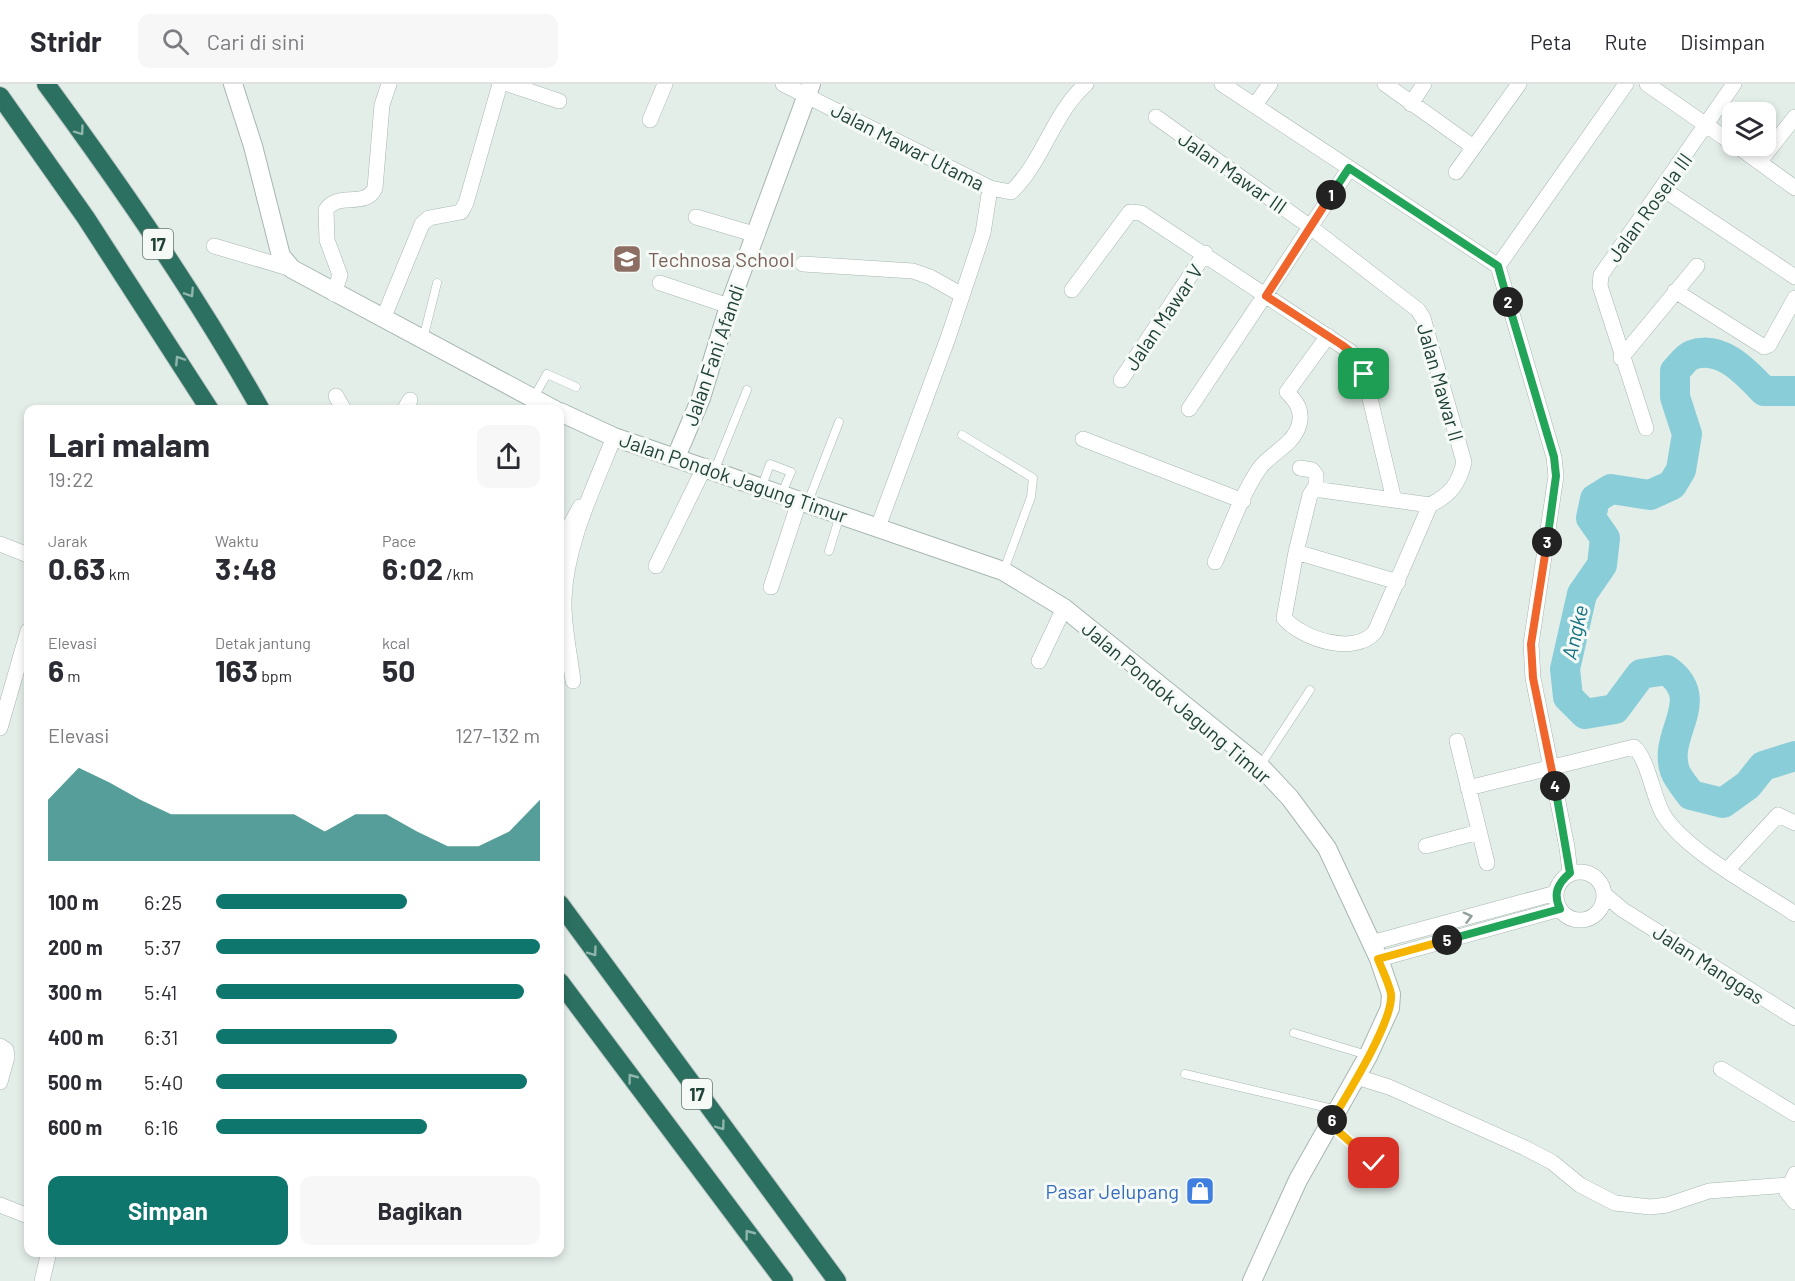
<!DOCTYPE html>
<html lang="id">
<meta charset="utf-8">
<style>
body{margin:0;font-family:Barlow,sans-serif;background:#f7f7f7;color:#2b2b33;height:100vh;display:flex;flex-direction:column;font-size:22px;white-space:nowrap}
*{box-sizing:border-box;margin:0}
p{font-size:20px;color:#7c7c81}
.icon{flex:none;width:33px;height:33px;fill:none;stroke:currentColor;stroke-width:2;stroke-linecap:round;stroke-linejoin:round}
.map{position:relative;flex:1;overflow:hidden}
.drawer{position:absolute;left:24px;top:321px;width:540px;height:852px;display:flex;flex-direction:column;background:#fff;border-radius:12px;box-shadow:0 3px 9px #0003}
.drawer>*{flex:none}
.fabs{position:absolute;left:1722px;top:18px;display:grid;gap:12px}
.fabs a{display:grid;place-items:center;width:54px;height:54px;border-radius:12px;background:#fff;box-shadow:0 3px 9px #0003;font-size:30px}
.pin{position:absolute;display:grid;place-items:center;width:51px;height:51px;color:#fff;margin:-26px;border-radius:12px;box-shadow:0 3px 9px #0006}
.km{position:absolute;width:30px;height:30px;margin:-15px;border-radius:50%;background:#222;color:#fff;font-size:16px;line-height:30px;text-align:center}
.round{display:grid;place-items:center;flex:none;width:63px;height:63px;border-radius:12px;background:#f7f7f7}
.head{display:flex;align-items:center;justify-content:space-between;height:102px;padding:0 24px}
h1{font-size:33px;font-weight:700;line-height:45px}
.metrics{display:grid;grid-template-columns:repeat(3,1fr);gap:9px;height:102px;padding:6px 24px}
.metrics div{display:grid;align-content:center}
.metrics b{font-size:30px;font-weight:700}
.metrics small{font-size:16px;font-weight:400}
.metrics p{font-size:16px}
.chart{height:168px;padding:12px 24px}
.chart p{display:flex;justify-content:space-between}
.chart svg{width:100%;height:108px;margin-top:6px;fill:#0f766e;opacity:.7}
.cta{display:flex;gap:12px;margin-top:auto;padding:12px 24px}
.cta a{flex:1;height:69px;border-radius:12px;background:#0f766e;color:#fff;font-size:24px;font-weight:700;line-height:69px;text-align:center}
.cta a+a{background:#f7f7f7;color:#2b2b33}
ul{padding:0 24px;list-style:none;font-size:20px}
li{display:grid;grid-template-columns:96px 72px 1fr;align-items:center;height:45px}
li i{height:15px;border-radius:8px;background:#0f766e}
header{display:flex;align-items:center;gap:36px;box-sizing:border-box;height:84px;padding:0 30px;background:#fff;border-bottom:2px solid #e1e1e2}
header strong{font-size:28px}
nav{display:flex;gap:33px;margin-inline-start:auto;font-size:21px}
.search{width:420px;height:54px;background:#f7f7f7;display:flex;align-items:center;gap:15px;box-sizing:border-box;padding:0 21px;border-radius:12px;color:#7c7c81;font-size:22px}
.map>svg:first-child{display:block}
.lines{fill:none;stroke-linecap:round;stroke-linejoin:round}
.river{stroke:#88cdd7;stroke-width:30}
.service-casing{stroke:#a6b7b0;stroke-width:9}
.minor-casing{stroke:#a6b7b0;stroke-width:16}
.tertiary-casing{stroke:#a6b7b0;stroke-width:20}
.motorway-casing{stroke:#c1cac7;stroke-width:20}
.service{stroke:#fff;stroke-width:8}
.minor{stroke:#fff;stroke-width:15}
.tertiary{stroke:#fff;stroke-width:18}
.motorway{stroke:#2b7060;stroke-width:18}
.oneway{stroke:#90b5ac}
.oneway2{stroke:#90a09c}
.split-1-casing{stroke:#fff;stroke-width:12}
.split-2-casing{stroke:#fff;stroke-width:12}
.split-3-casing{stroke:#fff;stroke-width:12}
.split-4-casing{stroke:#fff;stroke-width:12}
.split-5-casing{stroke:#fff;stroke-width:12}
.split-6-casing{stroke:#fff;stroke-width:12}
.split-7-casing{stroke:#fff;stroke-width:12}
.split-1{stroke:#f0652b;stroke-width:8}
.split-2{stroke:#22a559;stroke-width:8}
.split-3{stroke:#22a559;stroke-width:8}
.split-4{stroke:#f0652b;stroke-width:8}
.split-5{stroke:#22a559;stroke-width:8}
.split-6{stroke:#f5b400;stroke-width:8}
.split-7{stroke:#f5b400;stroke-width:8}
.labels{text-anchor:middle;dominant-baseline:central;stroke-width:6;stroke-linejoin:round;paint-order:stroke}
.shield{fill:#f5faf7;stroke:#617971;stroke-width:1.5}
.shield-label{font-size:18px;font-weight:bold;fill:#214238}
.street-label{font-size:20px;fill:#214238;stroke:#f5faf7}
.education-label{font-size:20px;fill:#785e54;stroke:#f5faf7;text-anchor:start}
.shop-label{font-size:20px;fill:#366cbe;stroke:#f5faf7;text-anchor:end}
.water-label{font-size:21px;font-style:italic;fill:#167383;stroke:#f5faf7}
</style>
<header>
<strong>Stridr</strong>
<div class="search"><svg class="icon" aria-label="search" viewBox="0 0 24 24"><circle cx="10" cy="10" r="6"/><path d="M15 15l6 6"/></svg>Cari di sini</div>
<nav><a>Peta</a><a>Rute</a><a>Disimpan</a></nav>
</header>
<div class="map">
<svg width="1795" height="1197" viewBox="0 0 1795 1197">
<rect width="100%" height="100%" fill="#e4eee9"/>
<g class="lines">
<path class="river" d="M1795,307h-31c-17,-18 -43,-47 -72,-36 -6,2 -12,11 -17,16v26l12,37 -6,36 -9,15 -22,10 -39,-6 -16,10 -4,19 14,20 -3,27 -20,29 -17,75 3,28 17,17 30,-5 26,-35 26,-4c42,31 -5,63 8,101 3,8 11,17 16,24l32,8 25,-18 15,-19 32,-10"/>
<g class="service-casing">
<path id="service" d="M423,255l14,-56
M534,313l13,-23 29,13
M962,351l71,43 -2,19 -27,73
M715,385l32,-79
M762,402l8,-22 21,8 -9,21
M808,418l31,-80
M829,467l11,-36
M1260,682l50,-76
M1294,949l73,22
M1185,990l152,36
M1330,1040l44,39"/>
</g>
<g class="minor-casing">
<path id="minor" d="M508,0l51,17
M783,0l207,104 21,4c32,-30 42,-79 75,-108
M1222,0l276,182
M1385,0l87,62
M1647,0l85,59
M1411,20l13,-20
M1255,21l15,-21
M1156,33l153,109 109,84 5,8 41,144c-5,22 -14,33 -34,43
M650,36l15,-36
M1737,62l58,42
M1760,77l35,-44
M1456,88l63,-88
M1663,105l132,88
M696,133l61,18
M214,162l78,23
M803,180l110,7 17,6 32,18
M1498,182l56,191 2,19 -25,168 2,34 34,169 3,26
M1498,182l128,-182
M660,199l69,23
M1072,206l58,-78 11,1 210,139 12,22 5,16 26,110
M1675,207l89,56 5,-2 26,-47
M334,210l6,-19 -13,-35 -1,-30c11,-19 40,-1 49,-22l7,-83 7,-21
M383,235l39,-95 7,-6 32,-6 5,-9 34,-119
M1621,274l76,-92
M1121,296l84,-127
M336,312l8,14
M1189,325l160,-240
M404,326l6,-10
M1646,344l-46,-142 1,-11 133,-191
M1083,355l160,62
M1300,384l12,2 4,5v14
M1314,405l116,16 -55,127c-21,24 -73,7 -91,-14l12,-66 14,-57z
M878,443l70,-189 35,-105 7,-45
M0,460l28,11
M560,460l20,-37
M1296,468l102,30
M1215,478c13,-28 26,-67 44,-93 11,-16 34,-23 40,-44 4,-14 -2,-23 -12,-33l41,-56
M656,482l49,-100
M771,503l29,-88
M1039,577l25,-53
M573,597c-3,-26 -10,-55 -9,-82 2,-56 30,-111 50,-162
M0,644l28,-97
M1457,657l30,122
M1468,704l166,-41c14,12 19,50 29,67 22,37 95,75 132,100
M1426,762l53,-14
M1728,785l50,-54 17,8
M1556 812a24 24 0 1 1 48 0a24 24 0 1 1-48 0Z
M1605,811l18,15 172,108
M1371,859l185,-50
M1379,875l181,-50
M0,962l6,4 1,7 -7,25
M1721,985l74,45
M1357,993l32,10 136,61 27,14 28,23 35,18 35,4 17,-2 42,-14 79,-6
M1795,1090l-8,18 8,10
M0,1121l28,11
M42,1197l7,-29"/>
</g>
<g class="tertiary-casing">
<path id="tertiary" d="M233,0l20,62 28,110 11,13 263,141
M560,328l54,25 389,134 61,37 196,158 30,32 37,50 52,111 12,35 -1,14 -22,48 -70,124 -46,101
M676,373l25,-59 28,-92 82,-222"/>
</g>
<g class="motorway-casing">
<path id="motorway" d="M46,0c77,105 151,212 215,326
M0,12l86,122 124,192
M560,820l277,377
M560,898l224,299"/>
</g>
<use href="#service" class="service"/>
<use href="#minor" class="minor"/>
<use href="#tertiary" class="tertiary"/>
<use href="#motorway" class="motorway"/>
</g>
<defs><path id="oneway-chevron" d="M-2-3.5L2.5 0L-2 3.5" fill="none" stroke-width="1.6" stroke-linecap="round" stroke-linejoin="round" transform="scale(1.5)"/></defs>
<g class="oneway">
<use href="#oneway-chevron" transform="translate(80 47) rotate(54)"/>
<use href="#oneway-chevron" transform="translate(190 209) rotate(57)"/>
<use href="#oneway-chevron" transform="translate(179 276) rotate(-123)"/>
<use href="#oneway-chevron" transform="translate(593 868) rotate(54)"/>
<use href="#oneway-chevron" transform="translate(632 994) rotate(-127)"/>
<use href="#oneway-chevron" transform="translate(721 1042) rotate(54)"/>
<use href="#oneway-chevron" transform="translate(749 1150) rotate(-127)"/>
</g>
<use class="oneway2" href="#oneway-chevron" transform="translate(1468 833) rotate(-15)"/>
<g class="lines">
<g class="split-1-casing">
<path id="split-1" d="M1331,111l-65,101 76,49 9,7 13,22"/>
</g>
<g class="split-2-casing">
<path id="split-2" d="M1331,111l18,-27 149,98 10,36"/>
</g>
<g class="split-3-casing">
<path id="split-3" d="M1508,218l46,155 2,19 -9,66"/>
</g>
<g class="split-4-casing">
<path id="split-4" d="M1547,458l-16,102 2,34 22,108"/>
</g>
<g class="split-5-casing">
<path id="split-5" d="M1447,856l113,-31c-7,-15 -3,-25 10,-36l-15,-87"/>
</g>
<g class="split-6-casing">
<path id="split-6" d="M1332,1036c15,-25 62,-100 59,-126 -2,-11 -9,-24 -13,-35l69,-19"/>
</g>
<g class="split-7-casing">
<path id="split-7" d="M1332,1036l-2,4 44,39"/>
</g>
<use href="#split-1" class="split-1"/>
<use href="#split-2" class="split-2"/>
<use href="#split-3" class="split-3"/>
<use href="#split-4" class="split-4"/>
<use href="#split-5" class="split-5"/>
<use href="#split-6" class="split-6"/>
<use href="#split-7" class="split-7"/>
</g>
<defs>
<g id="school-square" transform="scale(1.5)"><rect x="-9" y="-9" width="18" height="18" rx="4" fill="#8d6e63" stroke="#f5faf7"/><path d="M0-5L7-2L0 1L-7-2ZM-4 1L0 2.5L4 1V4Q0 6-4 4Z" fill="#fff"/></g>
<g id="shop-square" transform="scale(1.5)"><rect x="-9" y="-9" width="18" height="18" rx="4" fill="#3f7fe0" stroke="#f5faf7"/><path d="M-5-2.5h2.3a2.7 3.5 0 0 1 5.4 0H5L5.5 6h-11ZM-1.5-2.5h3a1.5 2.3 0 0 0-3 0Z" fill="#fff"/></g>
</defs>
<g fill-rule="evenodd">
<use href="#school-square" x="627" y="175"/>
<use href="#shop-square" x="1200" y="1107"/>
</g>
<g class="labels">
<g class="shield">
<rect x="143" y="145" width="30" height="30" rx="4.5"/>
<rect x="682" y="995" width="30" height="30" rx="4.5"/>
</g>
<g class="shield-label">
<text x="158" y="160">17</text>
<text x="697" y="1010">17</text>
</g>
<g class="street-label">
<text transform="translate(908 62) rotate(27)">Jalan Mawar Utama</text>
<text transform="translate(1233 88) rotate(35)">Jalan Mawar III</text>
<text transform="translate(1649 123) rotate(-54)">Jalan Rosela III</text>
<text transform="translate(1163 233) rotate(-56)">Jalan Mawar V</text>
<text transform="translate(713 271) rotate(-71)">Jalan Fani Afandi</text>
<text transform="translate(1441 298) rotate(74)">Jalan Mawar II</text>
<text transform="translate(734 393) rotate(19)">Jalan Pondok Jagung Timur</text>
<text transform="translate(1177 618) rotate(40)">Jalan Pondok Jagung Timur</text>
<text transform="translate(1709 880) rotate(33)">Jalan Manggas</text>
</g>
<g class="education-label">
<text x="648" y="175">Technosa School</text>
</g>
<g class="shop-label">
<text x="1179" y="1107">Pasar Jelupang</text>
</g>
<g class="water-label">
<text transform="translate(1574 548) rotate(-77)">Angke</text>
</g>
</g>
</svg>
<div class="fabs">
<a><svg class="icon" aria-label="layers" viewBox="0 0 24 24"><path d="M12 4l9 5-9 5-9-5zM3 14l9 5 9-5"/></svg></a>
</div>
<div class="pin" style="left:1364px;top:290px;background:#1e9e55"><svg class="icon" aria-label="arrive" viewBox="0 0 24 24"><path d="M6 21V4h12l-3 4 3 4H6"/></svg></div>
<div class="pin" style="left:1374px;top:1079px;background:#d93025"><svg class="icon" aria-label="check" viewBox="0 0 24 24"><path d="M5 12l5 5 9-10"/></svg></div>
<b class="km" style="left:1331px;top:111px">1</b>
<b class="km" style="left:1508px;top:218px">2</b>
<b class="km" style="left:1547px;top:458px">3</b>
<b class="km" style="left:1555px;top:702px">4</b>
<b class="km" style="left:1447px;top:856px">5</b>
<b class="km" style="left:1332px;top:1036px">6</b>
<section class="drawer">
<div class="head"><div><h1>Lari malam</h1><p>19:22</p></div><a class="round"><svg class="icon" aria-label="share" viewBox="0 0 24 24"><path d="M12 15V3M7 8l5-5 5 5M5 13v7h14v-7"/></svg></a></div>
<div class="metrics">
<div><p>Jarak</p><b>0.63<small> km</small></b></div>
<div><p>Waktu</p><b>3:48</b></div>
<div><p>Pace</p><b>6:02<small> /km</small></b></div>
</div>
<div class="metrics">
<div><p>Elevasi</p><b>6<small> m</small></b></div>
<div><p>Detak jantung</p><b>163<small> bpm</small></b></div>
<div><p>kcal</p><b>50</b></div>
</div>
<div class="chart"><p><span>Elevasi</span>127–132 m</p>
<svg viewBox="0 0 160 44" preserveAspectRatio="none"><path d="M0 44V19L10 6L20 12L30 19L40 25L50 25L60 25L70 25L80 25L90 32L100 25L110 25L120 32L130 38L140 38L150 32L160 19V44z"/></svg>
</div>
<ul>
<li><b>100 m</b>6:25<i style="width:59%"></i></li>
<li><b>200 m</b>5:37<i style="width:100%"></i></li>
<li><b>300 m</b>5:41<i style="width:95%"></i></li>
<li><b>400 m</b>6:31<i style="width:56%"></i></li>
<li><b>500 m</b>5:40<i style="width:96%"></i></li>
<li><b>600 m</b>6:16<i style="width:65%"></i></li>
</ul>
<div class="cta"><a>Simpan</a><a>Bagikan</a></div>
</section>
</div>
